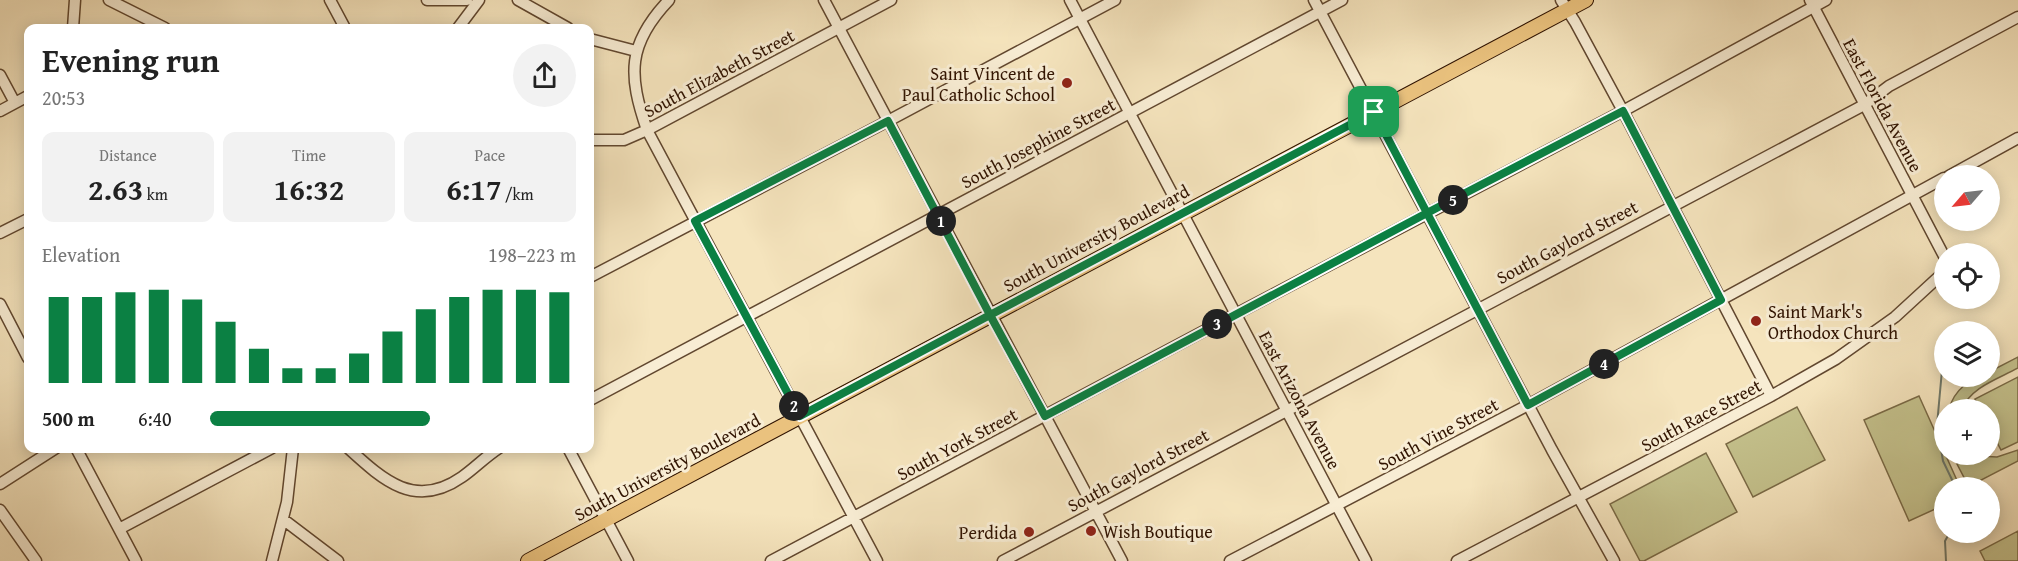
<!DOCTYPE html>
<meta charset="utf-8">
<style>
body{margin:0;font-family:"Gentium Book Plus",serif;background:#f2f2f2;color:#222;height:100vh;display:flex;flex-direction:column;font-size:22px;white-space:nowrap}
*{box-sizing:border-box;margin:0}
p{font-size:20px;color:#767676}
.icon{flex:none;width:33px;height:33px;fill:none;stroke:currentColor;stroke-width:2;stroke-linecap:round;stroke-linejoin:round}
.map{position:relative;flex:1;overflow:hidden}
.drawer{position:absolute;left:24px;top:24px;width:570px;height:429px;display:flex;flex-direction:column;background:#fff;border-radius:12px;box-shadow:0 3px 15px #0003}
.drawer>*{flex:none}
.needle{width:39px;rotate:242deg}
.tools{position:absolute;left:1934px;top:165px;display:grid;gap:12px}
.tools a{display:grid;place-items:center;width:66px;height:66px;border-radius:50%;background:#fff;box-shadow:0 3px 15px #0003;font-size:30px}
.pin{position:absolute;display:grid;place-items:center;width:51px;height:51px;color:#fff;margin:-26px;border-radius:12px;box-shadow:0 3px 9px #0006}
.km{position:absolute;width:30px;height:30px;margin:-15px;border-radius:50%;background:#222;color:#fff;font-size:16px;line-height:30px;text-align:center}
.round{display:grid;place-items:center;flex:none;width:63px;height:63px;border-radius:32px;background:#f2f2f2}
.head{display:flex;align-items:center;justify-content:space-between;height:102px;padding:0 18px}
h1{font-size:33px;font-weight:600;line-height:45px}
.metrics{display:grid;grid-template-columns:repeat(3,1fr);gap:9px;height:102px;padding:6px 18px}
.metrics div{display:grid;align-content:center;border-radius:12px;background:#f2f2f2;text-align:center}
.metrics b{font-size:30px;font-weight:600}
.metrics small{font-size:16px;font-weight:400}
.metrics p{font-size:16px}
.chart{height:168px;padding:12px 18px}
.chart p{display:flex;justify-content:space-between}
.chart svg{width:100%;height:108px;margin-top:6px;stroke:#0b8043;stroke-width:6}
ul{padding:0 18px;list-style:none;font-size:20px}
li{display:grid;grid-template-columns:96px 72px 1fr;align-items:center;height:45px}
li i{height:15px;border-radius:8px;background:#0b8043}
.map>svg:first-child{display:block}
.green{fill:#c4c18c;stroke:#7a6a46;stroke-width:1.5}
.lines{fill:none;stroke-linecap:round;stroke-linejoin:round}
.stream{stroke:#717a6b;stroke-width:2}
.minor-casing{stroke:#61472f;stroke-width:13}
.major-casing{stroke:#301300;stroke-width:16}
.minor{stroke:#f8edd4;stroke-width:10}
.major{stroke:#eac27e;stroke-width:14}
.route-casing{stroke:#fff;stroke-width:12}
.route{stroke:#0b8043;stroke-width:8}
.poi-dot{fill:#8f2418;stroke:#f8edd4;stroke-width:2}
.labels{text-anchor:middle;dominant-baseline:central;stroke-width:6;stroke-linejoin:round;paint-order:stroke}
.street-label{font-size:18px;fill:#301300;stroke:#f8edd4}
.poi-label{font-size:18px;fill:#301300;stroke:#f8edd4;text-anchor:end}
</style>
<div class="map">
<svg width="2018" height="561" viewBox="0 0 2018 561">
<rect width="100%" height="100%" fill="#f5e4bd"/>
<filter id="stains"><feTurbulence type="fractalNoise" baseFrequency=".00333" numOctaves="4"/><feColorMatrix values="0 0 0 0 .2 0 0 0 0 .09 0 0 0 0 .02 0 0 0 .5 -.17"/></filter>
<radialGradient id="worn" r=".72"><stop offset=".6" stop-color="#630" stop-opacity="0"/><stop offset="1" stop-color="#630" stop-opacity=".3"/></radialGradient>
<path class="green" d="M2018,357v11c-20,11 -47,19 -56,41h-13c5,-18 21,-33 40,-33v-4z
M2018,377v65l-17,8 -12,-23v-17l-9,-1 -5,-10z
M1919,396l41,91 -16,1v17l-35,16 -45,-101z
M1797,407l28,53 -72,37 -27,-53z
M2018,450v11l-37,19 3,7h-15l-12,-23 5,-3v-6l35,2z
M1706,453l31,59 -93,49h-4l-30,-57z
M2018,531v30h-33l-5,-10z"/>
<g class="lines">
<path class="stream" d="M1944,348l-7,77 6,36 13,27
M1946,561l-1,-20 5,-9"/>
<g class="minor-casing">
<path id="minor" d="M109,0l56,28
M330,0l15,28
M427,0h40
M518,0l50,28
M669,0c-42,44 -41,75 -22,130l230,431
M824,0l298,561
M1070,0l296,561
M1314,0l238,450 62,111
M1561,0l14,22 48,89 148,285
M1810,0l134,256
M73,28l2,-28
M458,28l21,-28
M590,39l46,12
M0,75l15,28
M0,111l28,-15
M590,140h34l23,-10 244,-130
M1949,176l69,-38
M0,233l28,-14
M590,277l298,-156 227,-121
M0,304l28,54
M590,400l752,-400
M76,448l60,113
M348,448c35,32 67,62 114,29 13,-9 23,-20 37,-29
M568,448l60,113
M0,484l56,-36
M0,510l36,51
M284,520l54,41
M119,529l153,-81
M272,561l15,-59 6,-54
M771,561l465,-247 387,-203 203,-111
M1003,561l861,-456 25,-19 129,-69
M1230,561l298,-156 416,-227
M1457,561l314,-165 65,-37 59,-42 49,-45"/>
</g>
<g class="major-casing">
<path id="major" d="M528,561l1058,-561"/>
</g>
<use href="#minor" class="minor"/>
<use href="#major" class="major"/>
</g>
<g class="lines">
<g class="route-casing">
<path id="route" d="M1374,112l-384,203 -102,-194 -193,100 105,195 190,-101 55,101 382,-203 101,192 193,-105 -98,-189 -196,102 -53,-101"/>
</g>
<use href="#route" class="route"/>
</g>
<g class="poi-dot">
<circle cx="1067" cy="83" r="6"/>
<circle cx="1756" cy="321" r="6"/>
<circle cx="1091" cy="531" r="6"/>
<circle cx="1029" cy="532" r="6"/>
</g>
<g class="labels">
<g class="street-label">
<text transform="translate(719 73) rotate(-28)">South Elizabeth Street</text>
<text transform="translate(1883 105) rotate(62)">East Florida Avenue</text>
<text transform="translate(1038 143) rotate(-28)">South Josephine Street</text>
<text transform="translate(1096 238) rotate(-28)">South University Boulevard</text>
<text transform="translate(1567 242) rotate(-28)">South Gaylord Street</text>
<text transform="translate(1300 400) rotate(62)">East Arizona Avenue</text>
<text transform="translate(1701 415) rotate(-28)">South Race Street</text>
<text transform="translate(1438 434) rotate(-28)">South Vine Street</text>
<text transform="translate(957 444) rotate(-28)">South York Street</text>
<text transform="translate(667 467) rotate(-28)">South University Boulevard</text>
<text transform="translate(1138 470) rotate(-28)">South Gaylord Street</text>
</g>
<g class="poi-label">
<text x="1055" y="73">Saint Vincent de<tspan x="1055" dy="21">Paul Catholic School</tspan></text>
<text x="1768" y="311" text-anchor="start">Saint Mark's<tspan x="1768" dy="21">Orthodox Church</tspan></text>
<text x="1103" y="531" text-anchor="start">Wish Boutique</text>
<text x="1017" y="532">Perdida</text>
</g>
</g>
<rect width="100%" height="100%" filter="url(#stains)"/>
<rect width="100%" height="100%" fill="url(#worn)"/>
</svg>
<div class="tools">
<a><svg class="needle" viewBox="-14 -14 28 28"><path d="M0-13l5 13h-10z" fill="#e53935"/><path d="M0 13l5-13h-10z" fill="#767676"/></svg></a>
<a><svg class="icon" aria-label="locate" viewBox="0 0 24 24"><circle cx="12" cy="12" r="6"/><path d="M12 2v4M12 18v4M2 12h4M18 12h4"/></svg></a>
<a><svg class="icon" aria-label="layers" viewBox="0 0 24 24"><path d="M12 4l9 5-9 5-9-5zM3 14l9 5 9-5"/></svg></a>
<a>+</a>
<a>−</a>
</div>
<div class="pin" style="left:1374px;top:112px;background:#1e9e55"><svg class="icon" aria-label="arrive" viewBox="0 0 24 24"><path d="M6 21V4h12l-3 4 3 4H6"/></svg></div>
<b class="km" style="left:941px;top:221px">1</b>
<b class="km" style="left:794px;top:406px">2</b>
<b class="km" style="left:1217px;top:324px">3</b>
<b class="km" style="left:1604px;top:364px">4</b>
<b class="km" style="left:1453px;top:200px">5</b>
<section class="drawer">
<div class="head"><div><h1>Evening run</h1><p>20:53</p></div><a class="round"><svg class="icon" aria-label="share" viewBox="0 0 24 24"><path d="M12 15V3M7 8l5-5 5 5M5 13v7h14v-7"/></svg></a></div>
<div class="metrics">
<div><p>Distance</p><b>2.63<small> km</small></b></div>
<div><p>Time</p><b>16:32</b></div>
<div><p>Pace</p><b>6:17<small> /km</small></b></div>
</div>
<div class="chart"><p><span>Elevation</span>198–223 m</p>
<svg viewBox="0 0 160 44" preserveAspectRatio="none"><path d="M5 44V9M15 44V9M25 44V7M35 44V6M45 44V10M55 44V19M65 44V30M75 44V38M85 44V38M95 44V32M105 44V23M115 44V14M125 44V9M135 44V6M145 44V6M155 44V7"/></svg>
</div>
<ul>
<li><b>500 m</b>6:40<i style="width:60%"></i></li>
</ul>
</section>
</div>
